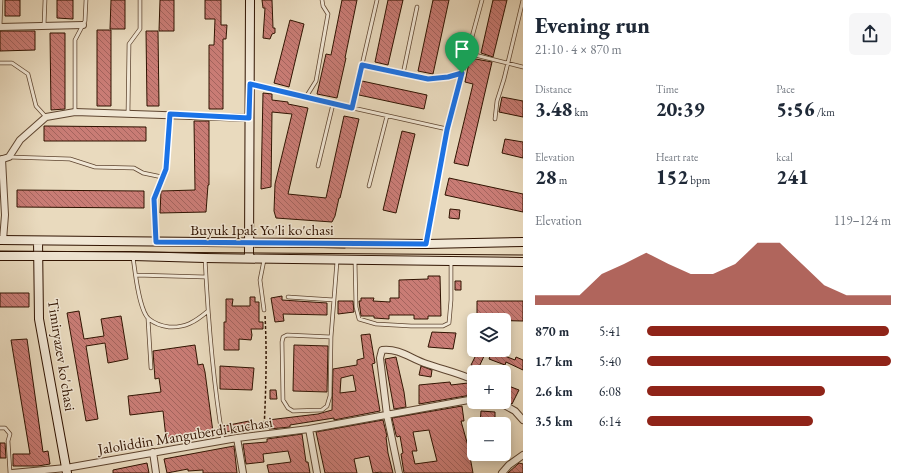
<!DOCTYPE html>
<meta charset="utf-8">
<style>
body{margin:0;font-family:"EB Garamond",serif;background:#f6f6f7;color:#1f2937;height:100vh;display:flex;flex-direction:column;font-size:15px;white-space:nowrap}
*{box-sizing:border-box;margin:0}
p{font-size:13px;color:#747a83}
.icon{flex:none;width:22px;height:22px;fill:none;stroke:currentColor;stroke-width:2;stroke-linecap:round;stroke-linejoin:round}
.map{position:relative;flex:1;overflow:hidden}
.side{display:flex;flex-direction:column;background:#fff;width:380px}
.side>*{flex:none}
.tools{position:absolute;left:467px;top:313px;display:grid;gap:8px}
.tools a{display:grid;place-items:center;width:44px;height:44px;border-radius:6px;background:#fff;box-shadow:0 2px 10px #0003;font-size:20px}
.pin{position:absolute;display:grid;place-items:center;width:34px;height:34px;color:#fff;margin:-41px -17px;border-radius:50% 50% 50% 0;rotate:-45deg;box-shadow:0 0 4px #0007}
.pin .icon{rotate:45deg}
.round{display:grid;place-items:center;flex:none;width:42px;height:42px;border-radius:6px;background:#f6f6f7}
.head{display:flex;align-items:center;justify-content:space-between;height:68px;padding:0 12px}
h1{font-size:22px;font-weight:800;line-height:30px}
.stats{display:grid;grid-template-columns:repeat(3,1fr);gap:6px;height:68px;padding:4px 12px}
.stats div{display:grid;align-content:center}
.stats b{font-size:20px;font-weight:800}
.stats small{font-size:11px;font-weight:400}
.stats p{font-size:11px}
.chart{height:112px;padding:8px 12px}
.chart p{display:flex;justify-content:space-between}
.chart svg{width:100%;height:72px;margin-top:4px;fill:#8f2418;opacity:.7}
ul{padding:0 12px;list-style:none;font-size:13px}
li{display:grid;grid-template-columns:64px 48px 1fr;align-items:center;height:30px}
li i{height:10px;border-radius:5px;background:#8f2418}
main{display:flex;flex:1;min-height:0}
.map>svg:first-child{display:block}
.building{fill:url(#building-back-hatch);stroke:#301301;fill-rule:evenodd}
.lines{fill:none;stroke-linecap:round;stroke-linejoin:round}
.lane-casing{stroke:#5e4530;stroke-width:4.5}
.street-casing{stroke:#5e4530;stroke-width:8}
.secondary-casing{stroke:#301301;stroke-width:10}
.path{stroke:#301301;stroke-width:1.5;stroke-dasharray:3 2;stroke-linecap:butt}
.lane{stroke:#f1e7d5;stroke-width:3}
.street{stroke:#f1e7d5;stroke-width:6}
.secondary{stroke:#f1e7d5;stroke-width:8}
.tram{stroke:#301301;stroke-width:1}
.route-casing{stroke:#fff;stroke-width:8}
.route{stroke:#1a73e8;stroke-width:5}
.labels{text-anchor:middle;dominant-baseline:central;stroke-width:3;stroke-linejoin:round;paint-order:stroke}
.street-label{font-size:15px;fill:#301301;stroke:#f1e7d5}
</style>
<main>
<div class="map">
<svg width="523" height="473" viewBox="0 0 523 473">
<defs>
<pattern id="building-back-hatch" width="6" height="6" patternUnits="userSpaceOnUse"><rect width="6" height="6" fill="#c97c75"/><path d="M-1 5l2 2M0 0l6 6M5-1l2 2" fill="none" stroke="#a4645e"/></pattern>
</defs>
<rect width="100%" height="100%" fill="#e9dabe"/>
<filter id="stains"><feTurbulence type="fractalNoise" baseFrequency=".005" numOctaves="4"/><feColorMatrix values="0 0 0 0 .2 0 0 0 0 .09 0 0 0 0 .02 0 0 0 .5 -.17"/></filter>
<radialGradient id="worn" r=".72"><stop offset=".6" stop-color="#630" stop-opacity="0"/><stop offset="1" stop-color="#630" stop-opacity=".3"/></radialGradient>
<path class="building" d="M5,0h15v16h-15z
M57,0h16v19l-16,-1z
M111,0h14v29h-15z
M160,0h14v31h-15z
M205,0h16v25h6l-1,14h-3v70h-14v-64h5l1,-26h-10z
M262,0h10l1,28h2v5l-3,1 -2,5 -7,-1 2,-30h-2z
M342,0h15l-12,58h1l-9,40 -20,-4 9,-40 5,1z
M388,0h15l-15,65 -13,-3z
M433,0h16l-16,74 -15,-3z
M493,0h14l-14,57 -12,-4z
M290,20l14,4 -15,63 -15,-4z
M97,30h14v76h-14z
M0,31h35v19l-35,1z
M146,31h12l1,75h-12z
M50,33h15v76l-14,1z
M470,58l22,4 -24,104 -14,-3 19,-79 -8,-2z
M362,81l65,14 -3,14 -65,-14z
M263,93l9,1v6l16,2v2l20,4 -20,86 38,4 18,-82 15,3 -19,79h-1l-4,18 -3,6 -56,-4 -2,-7 1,-27 17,-70 -20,-2 -1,75 -10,2z
M502,97l21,4v16l-24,-5z
M194,121h15v64h-1l-2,27 -46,1 1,-22 34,-1z
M44,126l102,1v14h-102z
M402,131l13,3 -19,79 -13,-3z
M505,139l18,3v16l-21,-5z
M449,178l74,16v18l-78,-17z
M17,190l127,1v17l-127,-1z
M450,209l10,1 -1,9 -10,-1z
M428,276h12l1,40h-13v3h-14v-4h-25v4l-15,-1v-2h-13l-2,-15h2v-3h13l-1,3 17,1v-4h9v-18l29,-1z
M455,281h6v9h-6z
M0,293h29v14h-29z
M282,296v4l45,3v12l-44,-1 1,7 -9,1 -4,-24z
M250,297h5v5h4v20h4v7h-12l1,6 -1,5 -12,-1v11h-15v-28h2v-23h7l-1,7h18z
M338,301h15l1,11 -16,2z
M477,301h46v20l-46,-1z
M79,311l5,28 20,-3 -3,-17 20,-3 7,43 -20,4 -3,-20 -19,3 12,73 -12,2 -19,-108z
M432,332l24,1 -3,16 -25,-2z
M370,334l5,29 -3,1 8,47 -46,9v-2l-44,7v2l-21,2 -1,-9 50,-6 14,-4 1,-41 24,-4v-5l7,-2 -3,-23zM353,375l3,16 -16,2 1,-15z
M27,339l16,113 5,-1 2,13 -12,2h-25v-12h17l-19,-114z
M195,345l3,20 5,-1 2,8 8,60 -47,6 -3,-27 -33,4 -2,-19 33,-4 -2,-14 -4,1 -2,-28z
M294,345l34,1 -1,46 -34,-1z
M478,351l7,3 -7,15 -7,-4z
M492,351l23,9 1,-3 7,3v10l-17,-8 -1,3 -16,-6z
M396,357l8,35 2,15 -12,2 -9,-50z
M220,366l34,2 -2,22 -32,-1z
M421,366l11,4 -1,7 -12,-2z
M450,382l1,3 17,-2 2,2 1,10 -52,9v-19z
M506,385l13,5 -7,14 -8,-5v-8z
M270,390h6l1,9h-7z
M462,406l2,15h-3l7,25 5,27h-69l-3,-19 2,-1 -3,-17 -3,1 -1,-2 -4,-17zM429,430l8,31 -22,3 -3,-13h5l-4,-19z
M481,411l14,1v12h-15z
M383,420l4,16 -1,1 2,16 5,20h-12v-1l-8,1 -4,-17 -15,3 3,14h-32l-9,-41z
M249,421l1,7 -25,4 -1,-6z
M302,434l4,28h2l2,11h-41l-2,-8 24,-3 -3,-11 -25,3 1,8 -18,2 -3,-20 24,-2v-3z
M0,443h5l1,15h-6z
M234,446l3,27h-34v-3l-15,1v-2l-21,4 -3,-14z
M147,463l2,10h-36v-3z
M519,463l4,1v9h-15z"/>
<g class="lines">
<g class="lane-casing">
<path id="lane" d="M0,26l1,-26
M44,26l1,-26
M467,53l56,14
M0,63h12l16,11 8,32 10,11
M362,65l66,14 20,-2 14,-4
M403,74l14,-67
M250,85l197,44
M306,97l10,-16 12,-67 -5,-8 -1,-6
M352,108l25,-108
M75,112v-72l10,-19 1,-21
M128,113l1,-69 11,-15v-29
M495,119l2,-18 7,-22 19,-79
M9,157l61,2 25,8 39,1 9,5 19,4
M318,166l15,-62
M369,186l18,-70
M156,240l-2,-41 12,-30 4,-53
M426,244l21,-115 35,-129
M133,257c2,14 6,54 16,62 6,5 13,7 20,8 16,1 26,-5 39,-16
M205,258c3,61 8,123 18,183
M264,260l-4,20 4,30
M355,261l1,46 3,12 17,5 35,2h32l6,-3 2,-23v-38
M136,275l70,2
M288,297l46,3
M148,319l3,49
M331,337l-44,-2 -4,2 -1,5 1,58 5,8 5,3 29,-1 5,-4 3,-10 1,-59 6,-76
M0,428h5l5,6 -2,7 2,32"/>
</g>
<g class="street-casing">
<path id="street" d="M0,27l83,-2
M2,159l3,56 -2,25
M0,160l9,-3 11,-17 26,-23 29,-5 174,6
M499,402l16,9 8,9
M309,429l8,44
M237,438l6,35
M153,452l3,21
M12,473l54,-5 171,-30 72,-9 165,-30
M399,473l-12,-58 -7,-57 2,-8c18,-2 29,9 45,14 14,5 28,8 42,14l5,4
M502,473l7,-8 14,-10"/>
</g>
<g class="secondary-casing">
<path id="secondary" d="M0,240l426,4 97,-2
M38,241l1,78 28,154
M0,256h133l72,2 318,4
M249,258l1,-258"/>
</g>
<path class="path" d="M264,429c2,-39 3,-76 1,-114"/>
<use href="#lane" class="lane"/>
<use href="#street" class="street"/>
<use href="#secondary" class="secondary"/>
<path class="tram" d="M301,247l44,1
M0,251l523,4"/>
</g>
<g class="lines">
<g class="route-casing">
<path id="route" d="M362,65l66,14 20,-2 14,-4 -15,57 -21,114 -270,-2 -2,-43 12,-30 4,-55 79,4 1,-34 102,24z"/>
</g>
<use href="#route" class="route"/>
</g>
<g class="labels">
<g class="street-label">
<text x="262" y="229">Buyuk Ipak Yo'li ko'chasi</text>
<text transform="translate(62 355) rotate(81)">Timiryazev ko'chasi</text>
<text transform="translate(185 435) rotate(-9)">Jaloliddin Manguberdi kuchasi</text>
</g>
</g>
<rect width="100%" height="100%" filter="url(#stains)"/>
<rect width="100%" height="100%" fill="url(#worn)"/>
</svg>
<div class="tools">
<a><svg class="icon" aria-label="layers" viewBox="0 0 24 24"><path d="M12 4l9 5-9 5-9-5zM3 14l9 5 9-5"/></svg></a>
<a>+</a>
<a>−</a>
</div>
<div class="pin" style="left:462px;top:73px;background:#1e9e55"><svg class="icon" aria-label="arrive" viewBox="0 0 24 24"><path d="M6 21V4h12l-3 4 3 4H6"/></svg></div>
</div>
<section class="side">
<div class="head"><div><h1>Evening run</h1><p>21:10 · 4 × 870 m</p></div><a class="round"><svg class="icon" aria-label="share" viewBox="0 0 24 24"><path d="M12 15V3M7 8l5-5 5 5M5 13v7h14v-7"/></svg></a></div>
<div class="stats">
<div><p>Distance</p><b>3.48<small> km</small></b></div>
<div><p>Time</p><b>20:39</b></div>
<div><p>Pace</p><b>5:56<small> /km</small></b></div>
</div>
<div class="stats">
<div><p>Elevation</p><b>28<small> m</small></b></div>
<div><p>Heart rate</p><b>152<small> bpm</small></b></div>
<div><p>kcal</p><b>241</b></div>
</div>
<div class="chart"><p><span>Elevation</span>119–124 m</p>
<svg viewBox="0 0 160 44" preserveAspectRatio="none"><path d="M0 44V38L10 38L20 38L30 25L40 19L50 12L60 19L70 25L80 25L90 19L100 6L110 6L120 19L130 32L140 38L150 38L160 38V44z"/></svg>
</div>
<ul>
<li><b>870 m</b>5:41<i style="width:99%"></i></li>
<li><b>1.7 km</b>5:40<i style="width:100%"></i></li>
<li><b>2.6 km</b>6:08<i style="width:73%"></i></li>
<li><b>3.5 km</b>6:14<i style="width:68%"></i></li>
</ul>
</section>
</main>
